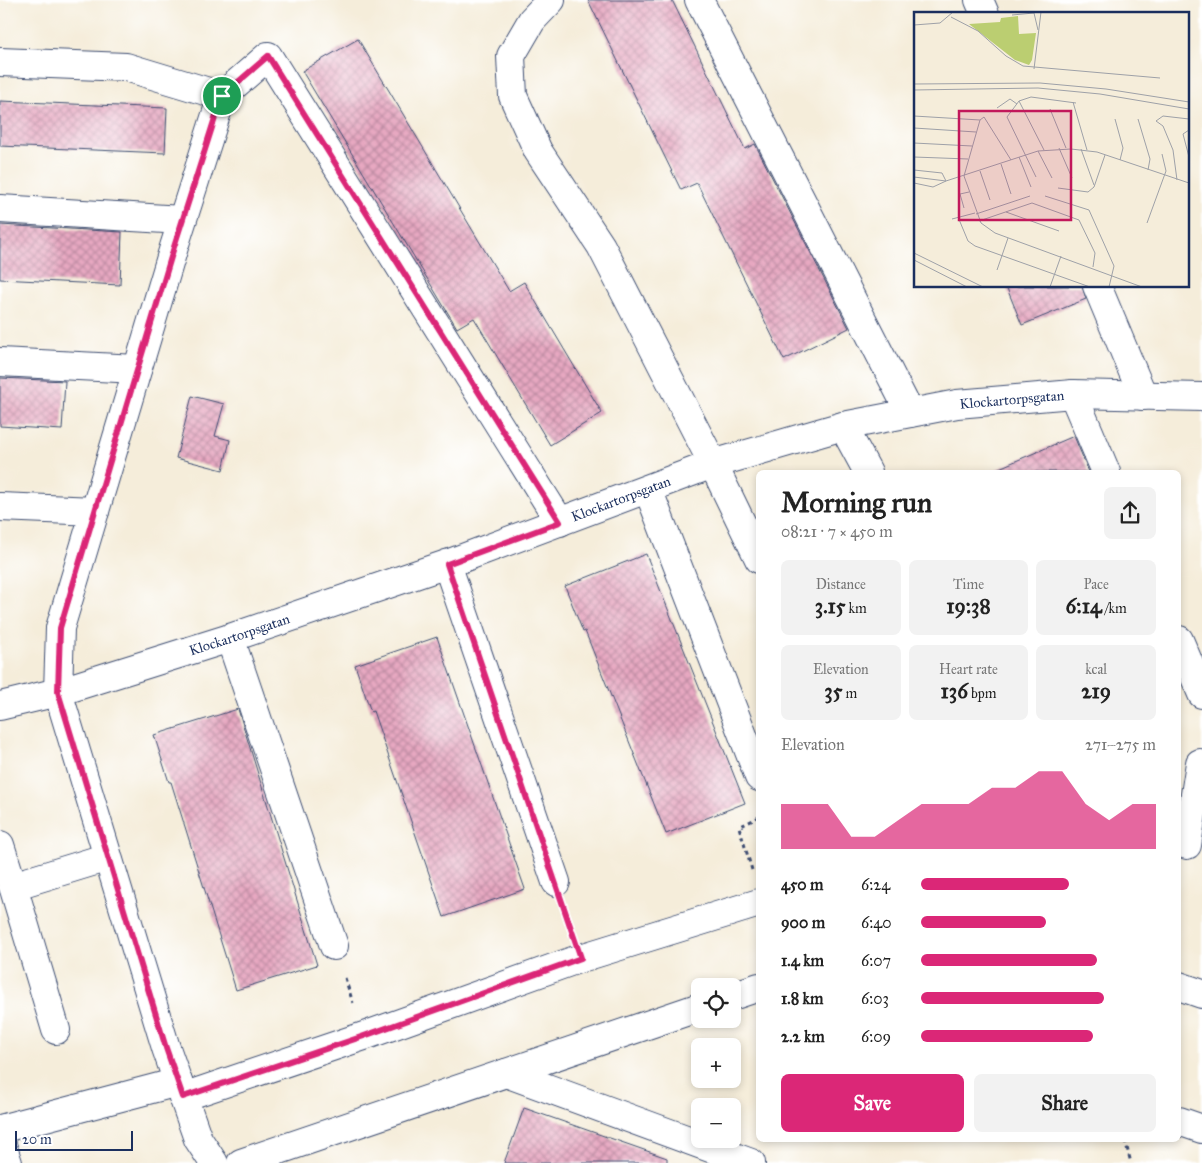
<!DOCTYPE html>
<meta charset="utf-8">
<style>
body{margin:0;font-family:"IM FELL Great Primer",serif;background:#f2f2f2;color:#222;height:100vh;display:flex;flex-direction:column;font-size:19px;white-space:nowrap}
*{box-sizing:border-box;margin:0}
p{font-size:16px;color:#767676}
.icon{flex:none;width:28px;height:28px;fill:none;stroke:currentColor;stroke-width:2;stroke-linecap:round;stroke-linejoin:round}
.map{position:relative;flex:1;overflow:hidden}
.sheet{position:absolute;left:756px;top:470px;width:425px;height:672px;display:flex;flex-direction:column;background:#fff;border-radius:8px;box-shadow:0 2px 8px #0003}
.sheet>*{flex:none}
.controls{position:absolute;left:691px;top:978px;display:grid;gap:10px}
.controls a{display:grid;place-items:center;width:50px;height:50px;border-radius:8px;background:#fff;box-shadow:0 2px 8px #0003;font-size:25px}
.scale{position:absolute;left:15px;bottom:12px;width:118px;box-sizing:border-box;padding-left:5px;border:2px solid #1b2f5e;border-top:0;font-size:14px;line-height:18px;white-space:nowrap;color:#1b2f5e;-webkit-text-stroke:4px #fff;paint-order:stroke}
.pin{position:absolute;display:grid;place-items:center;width:42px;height:42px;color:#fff;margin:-21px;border:2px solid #fff;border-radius:50%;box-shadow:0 1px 5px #0007}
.round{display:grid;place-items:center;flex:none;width:52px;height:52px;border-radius:8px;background:#f2f2f2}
.overview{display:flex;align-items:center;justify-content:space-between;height:85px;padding:0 25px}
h1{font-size:28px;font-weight:800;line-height:38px}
.metrics{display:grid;grid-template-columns:repeat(3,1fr);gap:8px;height:85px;padding:5px 25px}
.metrics div{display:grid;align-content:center;border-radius:8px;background:#f2f2f2;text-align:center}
.metrics b{font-size:21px;font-weight:800}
.metrics small{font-size:14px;font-weight:400}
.metrics p{font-size:14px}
.chart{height:140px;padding:10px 25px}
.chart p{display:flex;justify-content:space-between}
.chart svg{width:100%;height:90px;margin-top:5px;fill:#db2777;opacity:.7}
.primary-button{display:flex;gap:10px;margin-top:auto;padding:10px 25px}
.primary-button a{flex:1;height:58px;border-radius:8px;background:#db2777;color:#fff;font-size:20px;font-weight:800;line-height:58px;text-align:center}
.primary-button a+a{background:#f2f2f2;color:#222}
ul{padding:0 25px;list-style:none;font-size:16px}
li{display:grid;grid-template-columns:80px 60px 1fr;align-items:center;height:38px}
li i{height:12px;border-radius:6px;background:#db2777}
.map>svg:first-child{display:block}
.building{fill:url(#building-cross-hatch)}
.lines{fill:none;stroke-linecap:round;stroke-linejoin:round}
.minor-casing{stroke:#3c4c71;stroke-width:30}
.path{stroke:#3c4c71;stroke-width:3;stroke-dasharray:4 4;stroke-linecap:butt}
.minor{stroke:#fff;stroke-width:28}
.route-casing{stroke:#fff;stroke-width:10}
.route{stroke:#db2777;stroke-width:6}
.labels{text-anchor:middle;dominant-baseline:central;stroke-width:5;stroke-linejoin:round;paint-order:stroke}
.street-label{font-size:14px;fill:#1b2f5e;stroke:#fff}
.inset-road{fill:none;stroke:#9ea1a8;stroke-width:1}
.view{fill:#c2185b;fill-opacity:0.15;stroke:#c2185b;stroke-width:2.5}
.inset-edge{fill:none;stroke:#1b2f5e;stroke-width:2.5}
</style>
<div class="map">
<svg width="1202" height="1163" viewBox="0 0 1202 1163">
<defs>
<pattern id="building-cross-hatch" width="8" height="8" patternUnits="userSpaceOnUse" patternTransform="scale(1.25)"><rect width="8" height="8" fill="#e7a8c1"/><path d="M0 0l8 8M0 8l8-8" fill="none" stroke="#ba89a0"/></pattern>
</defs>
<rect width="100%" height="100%" fill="#fff"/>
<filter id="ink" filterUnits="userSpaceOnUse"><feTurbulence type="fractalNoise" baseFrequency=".02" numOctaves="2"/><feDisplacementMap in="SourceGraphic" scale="10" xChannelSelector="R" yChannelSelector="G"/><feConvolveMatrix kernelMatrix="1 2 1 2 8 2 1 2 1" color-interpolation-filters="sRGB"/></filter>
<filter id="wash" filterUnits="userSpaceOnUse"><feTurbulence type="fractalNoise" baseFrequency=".0096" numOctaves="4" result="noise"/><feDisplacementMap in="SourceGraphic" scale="20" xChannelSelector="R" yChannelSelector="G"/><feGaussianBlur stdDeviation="1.12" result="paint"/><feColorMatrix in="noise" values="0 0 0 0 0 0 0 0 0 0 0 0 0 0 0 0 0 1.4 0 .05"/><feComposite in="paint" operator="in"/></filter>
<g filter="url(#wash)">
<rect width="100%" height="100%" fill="#f5edda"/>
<g id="blocks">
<path class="building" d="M588,0h84l73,149 10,-5 94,184 -65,32 -87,-177 -16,7z
M358,39l151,252 15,-9 78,131 -52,32 -76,-127 -17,10 -155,-257z
M0,101l167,7 -2,45 -165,-7z
M0,225l122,7 -2,53 -120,-6z
M1006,286h76l4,13 -64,26z
M0,378l65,3 -3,49 -62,-4z
M192,396l32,8 -9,32 15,4 -7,30 -47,-12z
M1074,436l15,36h-99z
M646,554l99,249 -79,31 -81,-203 -2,1 -18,-46z
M437,637l88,252 -81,28 -71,-206 -2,1 -16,-47z
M238,709l79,256 -81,25 -65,-208h-2l-15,-47z
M524,1108l143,50v5h-163z"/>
</g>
</g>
<g filter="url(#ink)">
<use href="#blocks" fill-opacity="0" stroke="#3c4c71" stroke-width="1"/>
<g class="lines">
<g class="minor-casing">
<g id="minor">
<path d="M551,0l-19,20 -21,36 2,40 25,55 63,95 112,218 46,95"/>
<path d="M699,0l211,413"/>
<path d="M979,0l6,14"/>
<path d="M0,62l126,5 96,29"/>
<path d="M222,96l46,-40 292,466"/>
<path d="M0,209l182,11"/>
<path d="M1097,286l46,110"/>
<path d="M0,362l137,7"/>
<path d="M1073,394l33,78"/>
<path d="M843,426l25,46"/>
<path d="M648,489l111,288"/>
<path d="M0,507l95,4"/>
<path d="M447,564l109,318"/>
<path d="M230,638l104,308"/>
<path d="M1179,640l23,54"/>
<path id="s1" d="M0,706l58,-14 172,-54 217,-74 266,-100 130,-38 114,-22 116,-10 129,3"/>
<path d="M0,845l13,41"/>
<path d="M1187,845l13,-82"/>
<path d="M1179,986l23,8"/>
<path d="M732,996l27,-9"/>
<path d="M56,1030l-43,-144 95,-29"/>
<path d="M506,1073l245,90"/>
<path d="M183,1097l181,-61 217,-78 178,-55"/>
<path d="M1179,1121l23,8"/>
<path d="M0,1129l178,-47"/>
<path d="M0,1139l8,24"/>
<path d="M214,1163l-16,-24 -32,-91 -108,-356 2,-64 114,-381 48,-151"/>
<path d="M241,1163l459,-156"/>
</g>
</g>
<path class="path" d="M752,870l-13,-43 20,-10
M566,913l4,13
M345,978l8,25
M1125,1140l6,23"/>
<use href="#minor" class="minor"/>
</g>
</g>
<g class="lines" filter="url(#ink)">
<g class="route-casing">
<path id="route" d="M268,56l292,466 -113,42 134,394 -217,78 -181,61 -17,-49 -108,-356 2,-64 114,-381 48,-151z"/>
</g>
<use href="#route" class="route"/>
</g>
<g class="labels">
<g class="street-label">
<text stroke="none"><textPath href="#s1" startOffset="1060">Klockartorpsgatan</textPath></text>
<text stroke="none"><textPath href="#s1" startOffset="655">Klockartorpsgatan</textPath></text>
<text stroke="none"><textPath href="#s1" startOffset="250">Klockartorpsgatan</textPath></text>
</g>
</g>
<g transform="translate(914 12)">
<rect width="275" height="275" fill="#f5edda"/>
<path d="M104,4l1,18 17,-1 -4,27 -3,5 -14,-5 -46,-36 31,-2 1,-4z" fill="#bbce71"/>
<path class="inset-road" d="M98,3l22,-2 4,17M37,5l27,14 28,25 17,10 137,12M0,13l26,-2 13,-11M120,57l7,-57M0,72l126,-1 66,6 83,13M0,78l124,-2 62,6 89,15M105,89l25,49M159,90l14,48M83,96l13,-9 7,5M136,97l16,39M0,104l66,4 4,-3 27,43M201,107l8,29 -3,12M224,107l12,40 -2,11M66,108l-16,56 17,47 14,10 147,54M0,116l62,4M275,118l-6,4 6,23M0,131l58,3M145,136l13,30M167,137l13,36M124,139l14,27M0,145l54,2M105,145l12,30M87,152l10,30M0,158l28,3 4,8M66,159l10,29M0,165l32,4 92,-30 33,-2 26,3 92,31M122,165l-29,-60 12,-16 12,-4 45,6M263,168l-4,-30 -10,-24 -7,-5 7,-5 26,3M0,171l19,4 13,-6M144,176l30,4 6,-5 11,-32M131,184l44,14 25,56 -5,21M50,196l-4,-14 9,-2M92,200l53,19M62,202l54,-18M44,205l10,24 7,5 115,41M38,207l23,-6M65,209l53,-18 47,17 16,33 -2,14M233,211l19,-52 -4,-17M0,241l69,34M0,248l53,27M83,258l11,-32M136,275l11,-31"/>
<path class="view" d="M45,99h112v109h-112z"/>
<rect width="275" height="275" class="inset-edge"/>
</g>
</svg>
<div class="controls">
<a><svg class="icon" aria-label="locate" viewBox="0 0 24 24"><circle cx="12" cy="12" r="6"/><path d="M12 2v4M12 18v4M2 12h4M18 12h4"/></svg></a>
<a>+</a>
<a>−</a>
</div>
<div class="scale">20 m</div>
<div class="pin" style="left:222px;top:96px;background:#1e9e55"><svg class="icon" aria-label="arrive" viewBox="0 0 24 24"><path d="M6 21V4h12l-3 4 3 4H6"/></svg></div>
<section class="sheet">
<div class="overview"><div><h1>Morning run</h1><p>08:21 · 7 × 450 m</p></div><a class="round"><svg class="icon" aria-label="share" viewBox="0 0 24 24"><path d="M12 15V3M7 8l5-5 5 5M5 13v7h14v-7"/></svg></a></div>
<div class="metrics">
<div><p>Distance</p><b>3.15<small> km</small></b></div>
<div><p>Time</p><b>19:38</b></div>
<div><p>Pace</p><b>6:14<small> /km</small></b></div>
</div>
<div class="metrics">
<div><p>Elevation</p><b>35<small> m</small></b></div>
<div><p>Heart rate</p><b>136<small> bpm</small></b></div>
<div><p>kcal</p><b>219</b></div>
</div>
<div class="chart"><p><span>Elevation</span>271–275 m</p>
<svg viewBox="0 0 160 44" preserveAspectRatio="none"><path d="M0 44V22L10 22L20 22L30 38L40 38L50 30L60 22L70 22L80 22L90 14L100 14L110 6L120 6L130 22L140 30L150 22L160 22V44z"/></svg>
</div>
<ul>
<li><b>450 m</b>6:24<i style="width:63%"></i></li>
<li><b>900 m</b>6:40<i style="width:53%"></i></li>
<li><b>1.4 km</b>6:07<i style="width:75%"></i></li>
<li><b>1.8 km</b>6:03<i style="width:78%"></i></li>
<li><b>2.2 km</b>6:09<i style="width:73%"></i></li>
</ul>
<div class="primary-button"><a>Save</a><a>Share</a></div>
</section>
</div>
